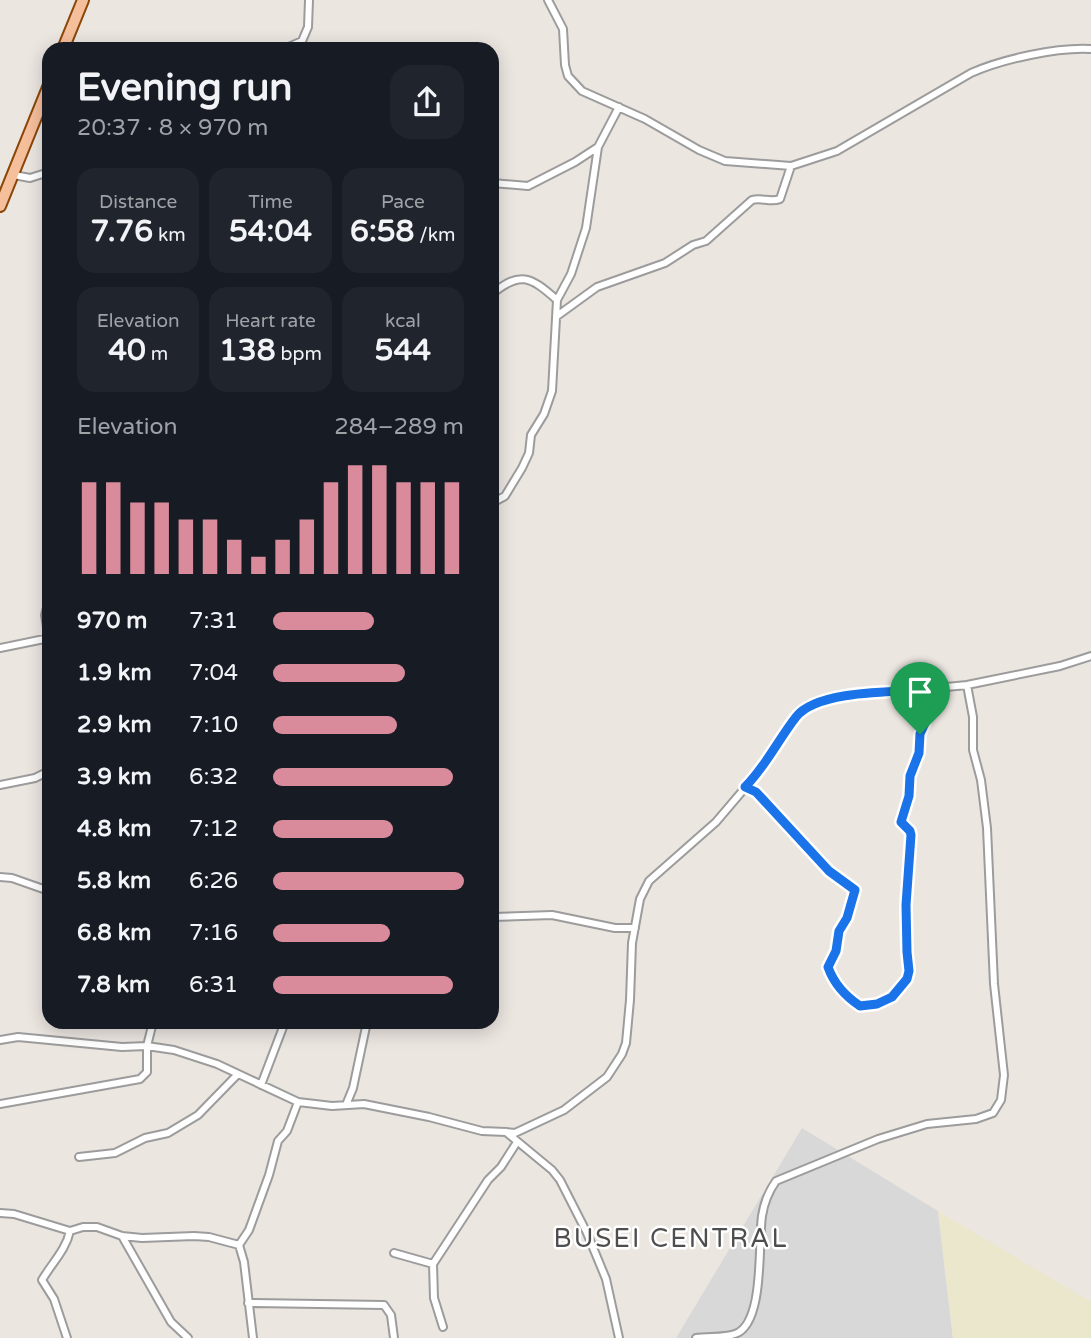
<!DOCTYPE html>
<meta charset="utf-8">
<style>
body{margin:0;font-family:"Varela Round",sans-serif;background:#20242c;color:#f1f3f6;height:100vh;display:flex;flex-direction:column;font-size:26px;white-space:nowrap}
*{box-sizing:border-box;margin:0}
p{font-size:23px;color:#9ea1a6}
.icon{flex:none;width:38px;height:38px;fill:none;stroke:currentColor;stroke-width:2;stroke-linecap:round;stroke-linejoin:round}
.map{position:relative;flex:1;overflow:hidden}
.details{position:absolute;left:42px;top:42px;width:457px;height:987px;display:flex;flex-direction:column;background:#171b24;border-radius:21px;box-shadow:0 4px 18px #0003}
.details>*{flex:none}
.pin{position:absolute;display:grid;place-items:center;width:60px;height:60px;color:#fff;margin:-72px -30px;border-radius:50% 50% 50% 0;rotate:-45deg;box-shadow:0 0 7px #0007}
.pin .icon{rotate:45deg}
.round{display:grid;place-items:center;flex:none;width:74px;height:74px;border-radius:21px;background:#20242c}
.headline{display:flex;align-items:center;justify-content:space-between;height:119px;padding:0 35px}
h1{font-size:38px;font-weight:700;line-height:52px}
.metrics{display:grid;grid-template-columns:repeat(3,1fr);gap:10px;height:119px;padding:7px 35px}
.metrics div{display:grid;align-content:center;border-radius:18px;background:#20242c;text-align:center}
.metrics b{font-size:30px;font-weight:700}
.metrics small{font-size:19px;font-weight:400}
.metrics p{font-size:19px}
.chart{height:196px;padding:14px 35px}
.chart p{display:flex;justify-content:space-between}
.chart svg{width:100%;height:126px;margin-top:7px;stroke:#d98b9b;stroke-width:6}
ul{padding:0 35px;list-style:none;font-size:23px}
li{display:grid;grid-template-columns:112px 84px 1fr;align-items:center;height:52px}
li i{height:18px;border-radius:9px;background:#d98b9b}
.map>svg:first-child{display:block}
.residential{fill:#d9d8d8}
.farmland{fill:#eae7cc}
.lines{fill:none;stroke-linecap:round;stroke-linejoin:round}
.street-casing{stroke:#9c9c9c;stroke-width:10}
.primary-casing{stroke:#8a4708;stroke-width:14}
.street{stroke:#fff;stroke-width:6}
.primary{stroke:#f6bf9c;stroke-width:10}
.route-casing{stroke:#fff;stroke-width:14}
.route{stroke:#1a73e8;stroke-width:9}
.labels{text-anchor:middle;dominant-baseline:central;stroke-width:5;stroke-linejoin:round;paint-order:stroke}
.quarter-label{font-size:26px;letter-spacing:2px;fill:#4e4e4e;stroke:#fff}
</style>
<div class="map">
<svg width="1091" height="1338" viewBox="0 0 1091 1338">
<rect width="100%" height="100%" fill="#ece6e1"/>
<path class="residential" d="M802,1128l136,83 15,127h-277z"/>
<path class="farmland" d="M938,1211l153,91v36h-138z"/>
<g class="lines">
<g class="street-casing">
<path id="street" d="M548,0l15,29 2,36 3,11 14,15 63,28 54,31 26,11 66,5 46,-15 134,-78c32,-14 86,-26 120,-24
M284,49l18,-8 6,-14 1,-27
M14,175l16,3 19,-6
M492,183l36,3 47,-24 23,-15 21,-40
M492,294c28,-23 38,-18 65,6
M557,316l40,-29 68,-24 28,-18 13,-4 46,-41c10,-3 18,3 28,-1l11,-33
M492,503l13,-7 17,-28 7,-15 2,-18 13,-21 8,-23 5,-91 14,-26 15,-46 12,-81
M49,640l-4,-25 4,-15
M0,648l49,-10
M0,785l35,-7 14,-7
M745,787l11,5 73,79 26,19 -8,28 -8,13 -3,20 -8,16c6,17 17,29 32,39l17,-2 15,-7 15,-18 2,-8 -2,-19 -1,-47 5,-70 -1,-4 -9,-9 8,-26 1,-20 9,-23 2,-19 4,-11 1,-33
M0,877l12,1 37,13
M492,917l60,-2 63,13h20
M0,1040l18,-3 104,10 25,-1 27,4 43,14 81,38 34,4 32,-2 65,13 53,14 24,1 9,1 49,-23 43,-33 15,-23 4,-11 4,-43 2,-57 8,-44 9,-18 67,-59 51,-60 31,-48 11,-8 24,-8 134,-13 93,-19 31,-10
M261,1085l24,-63
M0,1104l140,-25 7,-7v-26l6,-24
M346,1105l7,-17 14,-66
M506,1132l46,38 8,10 27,53 19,46 13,59
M79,1157l36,-4 30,-15 23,-5 30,-18 40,-41
M0,1213l14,1 56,17 13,-4h14l25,9 20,2 52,-2 15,1 30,8 10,-15 20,-55 9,-34 9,-10 11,-29
M122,1236l49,86 17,16
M239,1245l5,17 9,76
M394,1253l39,11 55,-84 13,-13 16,-25
M433,1264l1,34 9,29
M248,1303l136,2 7,10 3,23
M67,1338l-13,-39 -12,-19c10,-17 24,-30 28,-49
M696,1338c12,-2 27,0 39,-4 30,-10 23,-92 27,-118 2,-13 7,-25 14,-35l102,-42 49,-15 49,-5 17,-6 8,-13 3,-25 -10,-91 -7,-156 -6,-48 -8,-30v-33l-6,-32"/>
</g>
<g class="primary-casing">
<path id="primary" d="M63,49l20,-49
M0,206l49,-121"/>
</g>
<use href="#street" class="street"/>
<use href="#primary" class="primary"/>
</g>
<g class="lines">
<g class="route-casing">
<path id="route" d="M926,690l-1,33 -5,11 -1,19 -9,23 -1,20 -8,26 9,9 1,4 -5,70 1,47 2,19 -2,8 -15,18 -15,7 -17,2c-15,-10 -26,-22 -32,-39l8,-16 3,-20 8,-13 8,-28 -26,-19 -73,-79 -11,-5c21,-21 33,-47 51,-70 21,-27 98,-25 130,-27z"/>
</g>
<use href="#route" class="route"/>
</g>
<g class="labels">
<g class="quarter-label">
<text x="671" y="1238">BUSEI CENTRAL</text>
</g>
</g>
</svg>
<div class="pin" style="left:920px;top:734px;background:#1e9e55"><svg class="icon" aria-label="arrive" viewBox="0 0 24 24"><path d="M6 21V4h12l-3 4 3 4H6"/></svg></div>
<section class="details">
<div class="headline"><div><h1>Evening run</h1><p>20:37 · 8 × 970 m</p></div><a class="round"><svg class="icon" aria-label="share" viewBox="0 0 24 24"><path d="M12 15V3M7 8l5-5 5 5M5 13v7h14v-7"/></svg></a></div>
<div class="metrics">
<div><p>Distance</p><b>7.76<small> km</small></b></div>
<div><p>Time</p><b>54:04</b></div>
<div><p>Pace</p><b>6:58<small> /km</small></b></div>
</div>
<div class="metrics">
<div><p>Elevation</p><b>40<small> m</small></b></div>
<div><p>Heart rate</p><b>138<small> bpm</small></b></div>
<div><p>kcal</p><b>544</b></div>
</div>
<div class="chart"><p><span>Elevation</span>284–289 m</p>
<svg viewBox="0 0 160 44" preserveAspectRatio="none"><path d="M5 44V12M15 44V12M25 44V19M35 44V19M45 44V25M55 44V25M65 44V32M75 44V38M85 44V32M95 44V25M105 44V12M115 44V6M125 44V6M135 44V12M145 44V12M155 44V12"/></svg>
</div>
<ul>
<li><b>970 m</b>7:31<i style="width:53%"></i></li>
<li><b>1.9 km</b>7:04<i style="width:69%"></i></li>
<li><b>2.9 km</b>7:10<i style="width:65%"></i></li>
<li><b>3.9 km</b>6:32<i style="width:94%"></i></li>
<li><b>4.8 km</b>7:12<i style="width:63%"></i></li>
<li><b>5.8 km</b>6:26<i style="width:100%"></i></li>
<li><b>6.8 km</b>7:16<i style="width:61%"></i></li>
<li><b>7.8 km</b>6:31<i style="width:94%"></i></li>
</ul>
</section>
</div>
